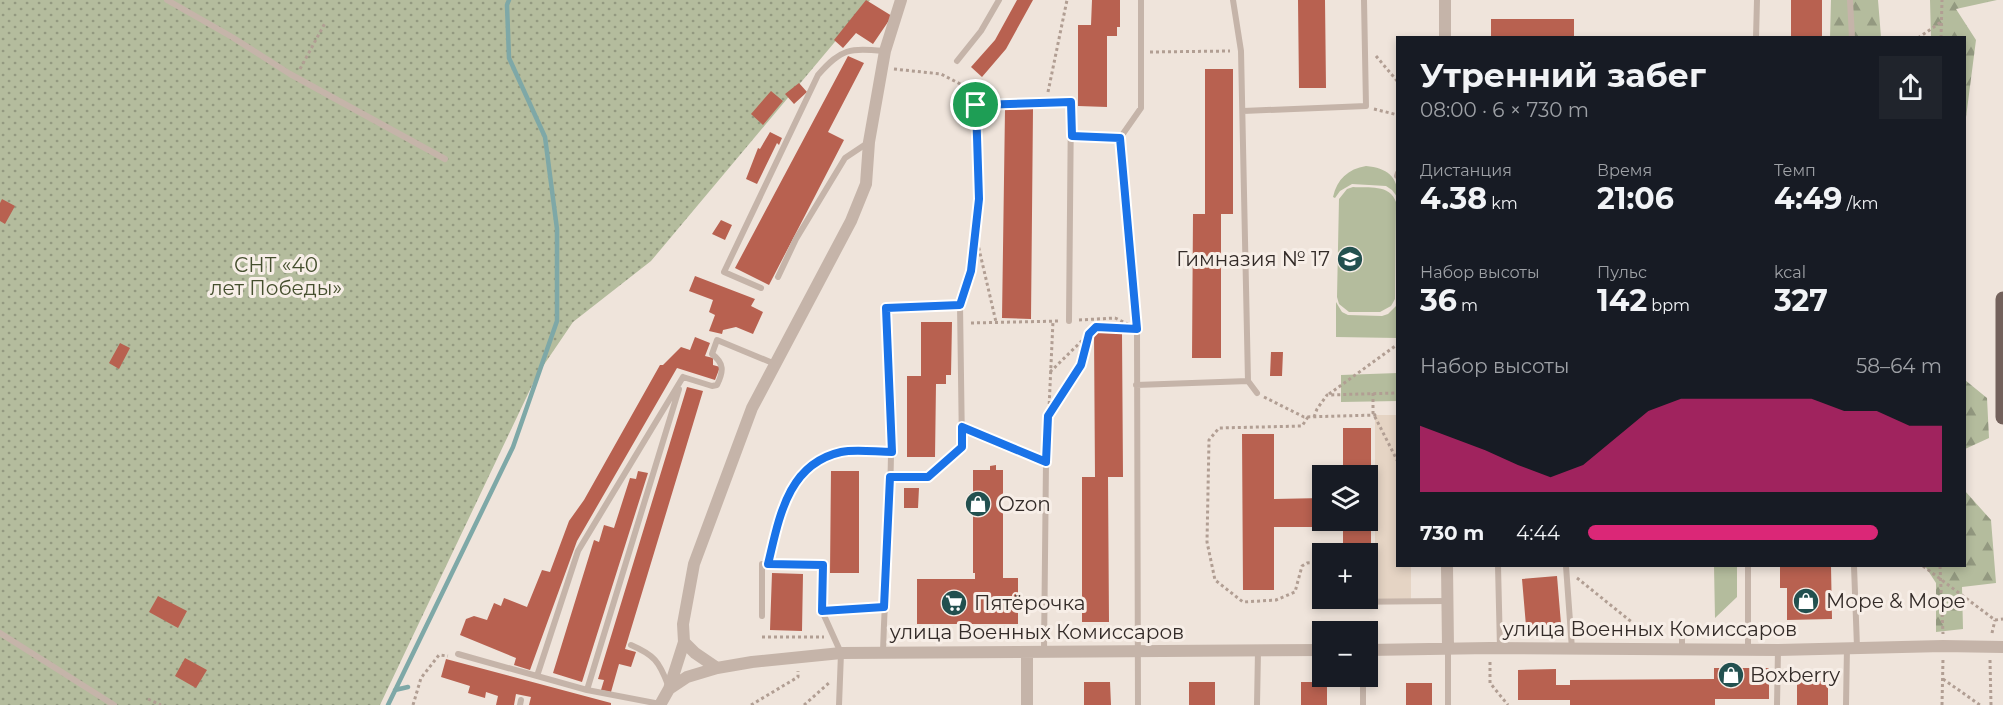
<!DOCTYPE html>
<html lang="ru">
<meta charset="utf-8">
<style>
body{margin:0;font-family:Montserrat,sans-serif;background:#20242c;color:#f1f3f6;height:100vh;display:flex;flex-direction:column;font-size:22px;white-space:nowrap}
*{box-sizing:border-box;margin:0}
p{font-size:20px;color:#9ea1a6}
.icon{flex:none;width:33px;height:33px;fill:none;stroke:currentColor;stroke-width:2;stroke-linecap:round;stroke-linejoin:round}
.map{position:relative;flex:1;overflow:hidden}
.details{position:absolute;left:1396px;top:36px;width:570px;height:531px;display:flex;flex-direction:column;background:#171b24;border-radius:0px;box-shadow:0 3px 9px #0003}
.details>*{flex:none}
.tools{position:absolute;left:1312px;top:465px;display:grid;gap:12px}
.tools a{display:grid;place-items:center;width:66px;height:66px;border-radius:0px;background:#171b24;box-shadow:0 3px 9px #0003;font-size:30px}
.pin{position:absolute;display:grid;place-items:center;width:51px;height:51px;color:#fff;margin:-26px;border:3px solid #fff;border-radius:50%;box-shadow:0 2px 6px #0007}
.round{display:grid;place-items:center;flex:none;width:63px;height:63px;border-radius:0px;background:#20242c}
.head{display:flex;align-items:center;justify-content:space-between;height:102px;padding:0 24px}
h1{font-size:33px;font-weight:700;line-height:45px}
.stats{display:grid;grid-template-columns:repeat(3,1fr);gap:9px;height:102px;padding:6px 24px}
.stats div{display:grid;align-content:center}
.stats b{font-size:30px;font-weight:700}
.stats small{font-size:16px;font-weight:400}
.stats p{font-size:16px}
.chart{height:168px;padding:12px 24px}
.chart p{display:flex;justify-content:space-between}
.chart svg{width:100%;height:108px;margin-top:6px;fill:#db2777;opacity:.7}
ul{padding:0 24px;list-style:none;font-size:20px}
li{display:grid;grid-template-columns:96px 72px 1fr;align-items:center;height:45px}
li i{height:15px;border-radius:8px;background:#db2777}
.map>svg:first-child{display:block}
.green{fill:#b4bc9d}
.forest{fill:url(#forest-firs)}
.garden{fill:url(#garden-dots)}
.plaza{fill:#e5d4c4}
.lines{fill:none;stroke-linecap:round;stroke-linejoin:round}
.stream{stroke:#7ea8a7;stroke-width:4.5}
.building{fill:#b86150}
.path{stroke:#b19e93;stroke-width:3;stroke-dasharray:3 3;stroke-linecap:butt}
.service{stroke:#c5b4a9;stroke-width:6}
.minor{stroke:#c5b4a9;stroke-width:12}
.primary{stroke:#73615b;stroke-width:15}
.route-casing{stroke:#fff;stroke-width:12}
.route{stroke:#1a73e8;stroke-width:8}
.labels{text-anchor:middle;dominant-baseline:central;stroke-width:6;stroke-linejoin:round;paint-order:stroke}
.poi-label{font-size:20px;fill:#332b28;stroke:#f7eee7;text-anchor:start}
.park-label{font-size:20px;fill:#454f2e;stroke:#f7eee7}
.street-label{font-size:20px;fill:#332b28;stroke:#f7eee7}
</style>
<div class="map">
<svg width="2003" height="705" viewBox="0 0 2003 705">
<defs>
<pattern id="forest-firs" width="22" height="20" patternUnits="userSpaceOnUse" patternTransform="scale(1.5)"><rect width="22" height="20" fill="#b4bc9d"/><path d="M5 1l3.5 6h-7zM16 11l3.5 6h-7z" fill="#939980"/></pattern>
<pattern id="garden-dots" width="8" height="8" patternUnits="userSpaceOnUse" patternTransform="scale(1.5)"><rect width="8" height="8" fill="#b4bc9d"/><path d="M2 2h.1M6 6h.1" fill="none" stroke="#939980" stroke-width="1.8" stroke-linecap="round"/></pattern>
</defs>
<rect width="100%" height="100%" fill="#efe4db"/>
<path class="green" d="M1366,166c21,2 32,10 32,32l-6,-8 -6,-4 -34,-2 -12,7 -5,7 -2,-1c4,-18 15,-28 33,-31z
M1353,187c15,1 37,-3 43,15l-1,97 -4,7 -11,6h-31l-10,-8 -2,-7 2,-98 8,-10z
M1336,302l6,10 6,3 34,1 6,-2 10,-10 -1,34 -61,-1z
M1398,373v28l-57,1v-27z
M1714,566h23v31l-22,21z"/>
<path class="forest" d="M1831,0h47l3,37 -51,1z
M1930,0h67l-41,9 20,31 -11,85v-87l-34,-1z
M1965,380l22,18 2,40 -24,11z
M1965,491l26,29 5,63 -34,4 1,42 -27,3v-49l-11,-17h40z"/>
<path class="garden" d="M0,0h870l-219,261 -78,61 -36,53 -157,330h-380z"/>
<path class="plaza" d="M1375,415h23v151h13v36h-36z"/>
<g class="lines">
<path class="stream" d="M395,690l13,-3
M388,705l125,-258 44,-126v-92l-12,-92 -36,-79 -2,-53 2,-5"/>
</g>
<path class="building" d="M866,0l26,16 -19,28 -17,-11 -13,15 -9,-8z
M1017,0h16l-27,49 -24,28 -11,-10 24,-27z
M1092,0h28v27h-3v9h-10v71l-29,-1v-81h13z
M1298,0h27l1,88h-27z
M1791,0h31v38h-31z
M1491,19h83v19h-83z
M848,56l16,7 -36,69 16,8 -75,145 -34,-17z
M1205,69h28v145h-12v144h-29l1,-144h12z
M799,83l8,9 -13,12 -9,-10z
M771,91l12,10 -20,24 -12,-11z
M1033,109l-2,210 -29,-1 3,-208z
M770,132l12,6 -3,7 -2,-2 -20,41 -11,-5 12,-31 2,1z
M2,199l13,7 -10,18 -5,-3v-18z
M721,220l11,5 -7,15 -13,-6z
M695,276l60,23 -4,7 12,6 -10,22 -17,-7 -13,3 -1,4 -13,-3 6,-16 -6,-3 4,-12 -24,-9z
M921,322h31l-1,53h-5v9h-10l-1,73h-28v-81h14z
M1094,333h28l1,144h-15l1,145h-27v-145h13z
M695,337l15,6 -5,13 8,2v7l7,2 -5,13 -38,-12 -100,173 -47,129 -16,-5 2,-7 -56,-23 6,-16 8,-3 13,4 7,-17 7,3 3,-8 23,9 15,-37 8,2 19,-51 15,-21 76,-135h3l18,-18 9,3z
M120,343l10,5 -11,21 -10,-6z
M1271,352h12l-1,24h-12z
M687,387l16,4 -78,258 11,3 -5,15 -12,-3 -8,28 -10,-2 3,-10 -6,-1z
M1343,428h28v166h-3v-40h-25v-27h-69v63h-31l-1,-156h32v65l49,-1v22h45v-44h-25z
M996,465v5h7v108h15v46h-101v-45h58v-6h-2v-103h17v-4z
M638,471l10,2 -66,209 -29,-9 41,-133 5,2 5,-17 10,3 16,-50 6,1z
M831,471h28v102h-29z
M904,488h15l-1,20h-14z
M1780,566h51l1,53 -45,1v-32h-7z
M772,573l31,1 -1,57 -32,-1z
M1557,576l4,48 -35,2 -4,-47z
M158,596l29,15 -9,17 -29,-16z
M185,658l22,12 -11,18 -21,-12z
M446,659l165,44v2h-82l2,-8 -15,-3 -2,11h-18l2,-9 -12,-4 -1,6 -17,-5 2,-7 -29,-9z
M1714,668h55v31h-54v6h-145v-5h-52v-30l38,-1v16h14v-5l144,-1z
M1797,681h31v24h-31z
M1084,682h26l1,23h-27z
M1189,682h26v23h-26z
M1301,682h26v23h-26z
M1406,683h26v22h-26z"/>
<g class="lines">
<path class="path" d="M1918,38l23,-16
M1941,38l1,-38
M1150,52l80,-1
M1376,56l22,26
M300,69l25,-46
M894,69l47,5 31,16 2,7
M1048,92l19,-92
M1374,109l24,6
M976,236l20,86
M962,297l9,-26 7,-64
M1079,320l36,-2 13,6
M971,323l89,-2
M1050,372l46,-45 31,1
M1373,393v20l25,49
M1329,394l69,-50
M1264,397l40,20 71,-2 -2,-2
M1049,414l32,-49 7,-30
M1308,417l-6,9 -83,2 -10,12 -2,102 8,38 28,22 33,-2 19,-8 7,-26 5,-3 16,-1
M1314,417l3,-8 10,-14 71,-2
M972,431l66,27
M1047,452l6,-131
M771,554c11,-45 18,-88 69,-102 12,-3 29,0 42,0
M1923,566l72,54 8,-1
M1940,566l3,68
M1577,578l72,58
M832,610l45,-2
M1992,633l3,-13
M762,637h62
M1990,660l1,45
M1490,662v21l18,22
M1943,679l37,26
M148,699l13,6
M413,705l8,-27 18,-23 9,1
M751,705l47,-28v-6
M804,705l26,-23
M1942,705l1,-46"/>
<path class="service" d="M167,0l65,37 58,37 155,85
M1850,0l2,38
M1756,38l1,-38
M957,61l24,-30 18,-31
M1243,111l123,-5 -2,-106
M1072,136l48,2
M1397,176l1,-3
M979,199l-3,-94 95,-3 -2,219
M778,277l18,-38 49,-81 24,-16
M761,288l-37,-16 94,-197c24,-27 31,-27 67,-24
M683,377l29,9 5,-1c7,-14 7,-22 -5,-31l5,-14 58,24
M1248,381l9,12
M1136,385l112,-4 -7,-330 -8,-51
M1498,566l2,82
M1566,566l6,83
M1748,566v83
M1854,566l3,81
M1336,602l111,-1
M762,616v-52l61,1 -1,46 19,42 -2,52
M0,633l114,72
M631,645c23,10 28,16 37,40
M1448,649v56
M1682,649v-23
M1044,651l2,-189
M883,652c2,-66 7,-132 8,-198 2,-48 -3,-98 -5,-146l74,-3 2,142 -34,30h-38
M458,654l129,36 73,14
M537,676l41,-125 105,-174
M1363,676v29
M587,690l92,-301
M520,705l1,-5
M1138,705l-1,-376 -17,-191 21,-30v-108
M1257,705l1,-54
M1777,705l1,-55
M1846,705l1,-58"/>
<path class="minor" d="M1445,0v38
M1447,566l1,82
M684,642l11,11 22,15
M1368,650l122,-2 288,2 165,-4 60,1
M669,689l18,-12 30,-9 35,-6 89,-9 482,-3
M660,705l9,-16 15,-47 -1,-18 11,-60 58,-156 99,-187 15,-37 3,-42 16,-91 16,-51
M1027,705v-53"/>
<path class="primary" d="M2003,299v118"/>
</g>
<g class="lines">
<g class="route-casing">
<path id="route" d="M1071,102l1,34 48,2 17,191 -41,-2 -7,7 -8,31 -33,51 -2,46 -84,-35v20l-34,30h-38l-6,130 -62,4 1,-46 -55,-1c11,-45 19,-100 73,-112 15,-3 35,0 51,0l-6,-144 74,-3 11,-34 8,-72 -3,-94z"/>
</g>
<use href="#route" class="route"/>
</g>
<defs>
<g id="school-disc" transform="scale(1.35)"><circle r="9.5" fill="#22504f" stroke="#f7eee7"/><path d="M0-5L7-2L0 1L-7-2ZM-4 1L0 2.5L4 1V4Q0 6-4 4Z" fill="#fff"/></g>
<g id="shop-disc" transform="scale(1.35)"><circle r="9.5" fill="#22504f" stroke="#f7eee7"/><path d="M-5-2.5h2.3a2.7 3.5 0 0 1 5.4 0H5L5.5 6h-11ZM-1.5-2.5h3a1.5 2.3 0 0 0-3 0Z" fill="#fff"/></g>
<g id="supermarket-disc" transform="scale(1.35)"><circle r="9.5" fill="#22504f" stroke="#f7eee7"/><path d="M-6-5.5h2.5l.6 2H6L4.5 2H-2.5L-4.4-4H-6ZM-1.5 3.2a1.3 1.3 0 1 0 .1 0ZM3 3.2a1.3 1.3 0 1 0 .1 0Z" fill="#fff"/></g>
</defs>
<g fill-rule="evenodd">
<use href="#school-disc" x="1350" y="259"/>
<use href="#shop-disc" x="978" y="504"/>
<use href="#shop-disc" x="1806" y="601"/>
<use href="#supermarket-disc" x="954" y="603"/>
<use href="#shop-disc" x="1731" y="675"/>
</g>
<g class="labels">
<g class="poi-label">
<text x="1330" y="259" text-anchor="end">Гимназия № 17</text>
<text x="998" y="504">Ozon</text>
<text x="1826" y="601">Море &amp; Море</text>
<text x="974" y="603">Пятёрочка</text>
<text x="1750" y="675">Boxberry</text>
</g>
<g class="park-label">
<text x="276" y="265">СНТ «40<tspan x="276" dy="23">лет Победы»</tspan></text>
</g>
<g class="street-label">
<text x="1650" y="629">улица Военных Комиссаров</text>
<text x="1037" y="632">улица Военных Комиссаров</text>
</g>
</g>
</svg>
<div class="tools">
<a><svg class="icon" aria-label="layers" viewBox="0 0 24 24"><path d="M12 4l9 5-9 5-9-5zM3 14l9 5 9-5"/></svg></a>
<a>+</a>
<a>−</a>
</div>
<div class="pin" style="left:976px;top:105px;background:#1e9e55"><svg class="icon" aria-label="arrive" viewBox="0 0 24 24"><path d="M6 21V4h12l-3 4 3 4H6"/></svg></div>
<section class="details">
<div class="head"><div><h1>Утренний забег</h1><p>08:00 · 6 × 730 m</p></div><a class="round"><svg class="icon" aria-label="share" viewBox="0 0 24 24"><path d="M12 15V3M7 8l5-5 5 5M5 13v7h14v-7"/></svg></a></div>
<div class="stats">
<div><p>Дистанция</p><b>4.38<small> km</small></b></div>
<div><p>Время</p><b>21:06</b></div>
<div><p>Темп</p><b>4:49<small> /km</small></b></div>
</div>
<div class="stats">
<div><p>Набор высоты</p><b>36<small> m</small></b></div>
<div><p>Пульс</p><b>142<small> bpm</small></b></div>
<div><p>kcal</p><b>327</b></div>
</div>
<div class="chart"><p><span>Набор высоты</span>58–64 m</p>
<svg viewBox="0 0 160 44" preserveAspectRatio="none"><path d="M0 44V17L10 22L20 27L30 33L40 38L50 33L60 22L70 11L80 6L90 6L100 6L110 6L120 6L130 11L140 11L150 17L160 17V44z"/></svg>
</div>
<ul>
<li><b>730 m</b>4:44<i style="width:82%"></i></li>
</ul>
</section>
</div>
